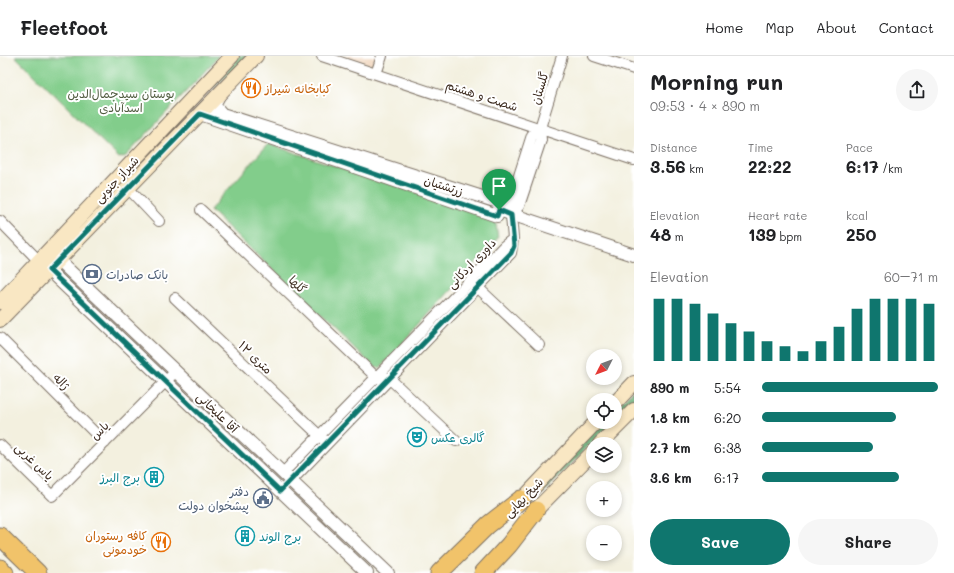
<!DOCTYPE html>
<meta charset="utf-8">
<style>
body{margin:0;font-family:Mali,"Playpen Sans Arabic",sans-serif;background:#f6f6f6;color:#202124;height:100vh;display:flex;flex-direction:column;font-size:15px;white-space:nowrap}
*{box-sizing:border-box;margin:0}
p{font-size:13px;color:#757577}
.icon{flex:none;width:22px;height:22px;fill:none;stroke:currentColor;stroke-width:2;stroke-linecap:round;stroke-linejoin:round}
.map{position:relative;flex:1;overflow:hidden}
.sheet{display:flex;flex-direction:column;background:#fff;width:320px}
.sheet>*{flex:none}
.needle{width:26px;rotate:228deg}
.controls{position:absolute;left:586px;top:293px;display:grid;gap:8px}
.controls a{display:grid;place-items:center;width:36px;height:36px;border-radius:50%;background:#fff;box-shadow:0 2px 6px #0003;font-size:20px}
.pin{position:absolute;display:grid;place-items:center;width:34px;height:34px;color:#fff;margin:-41px -17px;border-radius:50% 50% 50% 0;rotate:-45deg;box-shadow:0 0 4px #0007}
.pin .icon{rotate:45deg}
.round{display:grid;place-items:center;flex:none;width:42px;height:42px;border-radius:21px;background:#f6f6f6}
.summary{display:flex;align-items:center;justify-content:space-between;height:68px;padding:0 16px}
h1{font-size:22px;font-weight:800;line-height:30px}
.stats{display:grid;grid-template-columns:repeat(3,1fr);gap:6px;height:68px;padding:4px 16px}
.stats div{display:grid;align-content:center}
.stats b{font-size:17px;font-weight:800}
.stats small{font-size:11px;font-weight:400}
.stats p{font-size:11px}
.chart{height:112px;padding:8px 16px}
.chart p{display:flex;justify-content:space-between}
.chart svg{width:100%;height:72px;margin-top:4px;stroke:#0f766e;stroke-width:6}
.action{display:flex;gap:8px;margin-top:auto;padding:8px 16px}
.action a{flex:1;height:46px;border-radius:24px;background:#0f766e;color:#fff;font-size:16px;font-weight:800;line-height:46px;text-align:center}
.action a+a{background:#f6f6f6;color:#202124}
ul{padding:0 16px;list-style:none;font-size:13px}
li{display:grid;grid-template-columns:64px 48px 1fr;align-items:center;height:30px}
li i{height:10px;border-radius:5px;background:#0f766e}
header{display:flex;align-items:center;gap:24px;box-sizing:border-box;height:56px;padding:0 20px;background:#fff;border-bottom:1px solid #e0e0e0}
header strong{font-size:19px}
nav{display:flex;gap:22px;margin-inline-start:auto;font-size:14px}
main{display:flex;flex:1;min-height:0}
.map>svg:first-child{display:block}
.built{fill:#f0d5bc}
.grass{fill:url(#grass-dots);stroke:#5e7c54}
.forest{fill:url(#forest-firs);stroke:#526d4a}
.park{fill:#82cd8b;stroke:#5e7c54}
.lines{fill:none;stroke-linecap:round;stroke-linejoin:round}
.minor-casing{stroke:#7b6f62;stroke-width:12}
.tertiary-casing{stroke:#7b6f62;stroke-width:14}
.secondary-casing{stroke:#7b6f62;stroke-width:16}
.trunk-casing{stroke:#7b6f62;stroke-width:19}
.minor{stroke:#fff;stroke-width:10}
.tertiary{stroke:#fff;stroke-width:12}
.secondary{stroke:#f9e7c3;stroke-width:14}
.trunk{stroke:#f1c36a;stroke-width:17}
.route-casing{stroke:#fff;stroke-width:8}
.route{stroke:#0f766e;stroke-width:5}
.labels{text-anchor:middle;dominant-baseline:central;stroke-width:4;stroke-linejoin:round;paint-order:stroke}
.food-label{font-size:12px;fill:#c56008;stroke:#fff;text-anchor:start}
.street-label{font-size:12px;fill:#3b2a1e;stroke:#fff}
.park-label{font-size:12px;fill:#505b3f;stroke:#fff}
.service-label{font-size:12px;fill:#4e5e75;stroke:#fff;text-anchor:start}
.culture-label{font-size:12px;fill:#0d838f;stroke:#fff;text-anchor:start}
</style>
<header>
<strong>Fleetfoot</strong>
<nav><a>Home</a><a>Map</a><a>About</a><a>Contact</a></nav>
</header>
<main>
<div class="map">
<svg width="634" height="517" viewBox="0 0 634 517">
<defs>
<pattern id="grass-dots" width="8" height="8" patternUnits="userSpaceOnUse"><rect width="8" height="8" fill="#82cd8b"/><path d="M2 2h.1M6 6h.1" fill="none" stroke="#71b078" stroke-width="1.8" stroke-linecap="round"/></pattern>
<pattern id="forest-firs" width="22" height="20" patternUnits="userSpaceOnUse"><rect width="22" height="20" fill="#69b077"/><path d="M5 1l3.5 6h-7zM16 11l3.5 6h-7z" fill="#588f61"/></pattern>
</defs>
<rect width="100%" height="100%" fill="#fff"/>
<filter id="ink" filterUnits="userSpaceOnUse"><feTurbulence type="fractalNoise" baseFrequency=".025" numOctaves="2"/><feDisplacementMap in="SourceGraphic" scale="8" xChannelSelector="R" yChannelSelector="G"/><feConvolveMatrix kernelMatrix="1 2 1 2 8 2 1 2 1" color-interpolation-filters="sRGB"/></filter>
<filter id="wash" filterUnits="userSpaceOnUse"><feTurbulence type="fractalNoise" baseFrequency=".012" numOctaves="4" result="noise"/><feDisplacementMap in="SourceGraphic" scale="16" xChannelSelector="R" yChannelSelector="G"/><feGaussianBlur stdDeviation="0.9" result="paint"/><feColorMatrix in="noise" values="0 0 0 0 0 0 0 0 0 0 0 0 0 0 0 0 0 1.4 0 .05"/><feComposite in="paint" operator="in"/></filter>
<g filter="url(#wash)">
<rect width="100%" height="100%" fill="#f3f0df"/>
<path class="built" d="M344,0h32l-4,10z"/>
<path class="grass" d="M239,0h9l-35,33v-2z"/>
<path class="forest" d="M634,333v10l-19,20v-10z
M602,366h10l-91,93 -3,-3z"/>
<path class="park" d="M15,0h204l-93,100 -7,2z
M268,88l227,74 3,20 -118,130 -6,-1 -164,-157z"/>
</g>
<g filter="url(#ink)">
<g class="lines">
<g class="minor-casing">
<path id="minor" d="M322,0l312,104
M594,0l40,13
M376,18l6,-18
M128,132l31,33
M201,154l176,168h12l67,63
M511,159l8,-9 22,-66 -1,-12 22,-72
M0,165l39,40
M473,227l66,62
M175,242l149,142
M0,282l105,105
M0,389l52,51 124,-125
M283,417l221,-227 9,-7
M291,425l220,-228 2,-14 -3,-35 22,-69 8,-7"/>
</g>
<g class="tertiary-casing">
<path id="tertiary" d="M200,58l297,102 4,-13 -279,-89 -8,-9 6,-11
M499,154l135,45
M52,198l336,319
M42,208l325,309"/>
</g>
<g class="secondary-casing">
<path id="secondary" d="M0,246l232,-246
M0,264l256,-264
M615,347l19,-20
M600,388l34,-34
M515,451l81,-85
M529,461l64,-65"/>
</g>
<g class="trunk-casing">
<path id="trunk" d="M0,480l38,37
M0,512l5,5
M439,517l49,-48 33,-26
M483,517l26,-28 27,-35"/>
</g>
<use href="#minor" class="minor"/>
<use href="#tertiary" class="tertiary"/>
<use href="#secondary" class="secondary"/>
<use href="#trunk" class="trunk"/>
</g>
</g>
<g class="lines" filter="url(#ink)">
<g class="route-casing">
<path id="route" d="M200,58l297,102 2,-6 12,5 3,31 -3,7 -231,238 -231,-221z"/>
</g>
<use href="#route" class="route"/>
</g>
<defs>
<g id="restaurant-ring" transform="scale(1)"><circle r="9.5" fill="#fff" stroke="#e8710a" stroke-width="1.5"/><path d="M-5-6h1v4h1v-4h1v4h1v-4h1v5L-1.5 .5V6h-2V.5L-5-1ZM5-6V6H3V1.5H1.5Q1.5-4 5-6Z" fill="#e8710a"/></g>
<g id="bank-ring" transform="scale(1)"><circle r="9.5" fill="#fff" stroke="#5c6f8a" stroke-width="1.5"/><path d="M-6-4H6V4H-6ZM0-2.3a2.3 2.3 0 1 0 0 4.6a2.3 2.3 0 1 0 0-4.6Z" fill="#5c6f8a"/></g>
<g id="theatre-ring" transform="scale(1)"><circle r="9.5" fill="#fff" stroke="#0f9aa8" stroke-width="1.5"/><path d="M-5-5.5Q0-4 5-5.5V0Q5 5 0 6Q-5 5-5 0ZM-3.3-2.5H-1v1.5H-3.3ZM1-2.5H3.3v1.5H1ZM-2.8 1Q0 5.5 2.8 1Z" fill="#0f9aa8"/></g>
<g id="building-ring" transform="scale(1)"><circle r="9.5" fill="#fff" stroke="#0f9aa8" stroke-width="1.5"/><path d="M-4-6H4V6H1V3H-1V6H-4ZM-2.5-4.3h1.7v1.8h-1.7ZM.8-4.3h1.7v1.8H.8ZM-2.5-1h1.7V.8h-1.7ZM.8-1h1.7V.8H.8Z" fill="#0f9aa8"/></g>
<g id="civic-ring" transform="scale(1)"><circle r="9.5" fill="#fff" stroke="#5c6f8a" stroke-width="1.5"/><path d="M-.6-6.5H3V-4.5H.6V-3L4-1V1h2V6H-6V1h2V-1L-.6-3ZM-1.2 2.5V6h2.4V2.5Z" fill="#5c6f8a"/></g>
</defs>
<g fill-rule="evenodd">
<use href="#restaurant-ring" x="251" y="32"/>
<use href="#bank-ring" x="92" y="218"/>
<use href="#theatre-ring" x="417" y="381"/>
<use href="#building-ring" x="154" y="421"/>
<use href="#civic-ring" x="263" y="442"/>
<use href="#building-ring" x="245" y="480"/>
<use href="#restaurant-ring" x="161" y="486"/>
</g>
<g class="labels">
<g class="food-label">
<text x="265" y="32">کبابخانه شیراز</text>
<text x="147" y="479" text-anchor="end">کافه رستوران<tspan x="147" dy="14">خودمونی</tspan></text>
</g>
<g class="street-label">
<text transform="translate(539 32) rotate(-73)">گلستان</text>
<text transform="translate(482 39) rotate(18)">شصت و هشتم</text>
<text transform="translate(116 123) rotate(-47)">شیراز جنوبی</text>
<text transform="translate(444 129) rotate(18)">زرتشتیان</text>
<text transform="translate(471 207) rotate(-46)">داوری اردکانی</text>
<text transform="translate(298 228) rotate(44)">گلها</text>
<text transform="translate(256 301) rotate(44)">۱۲ متری</text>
<text transform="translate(62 325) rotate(45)">ژاله</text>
<text transform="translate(218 356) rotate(44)">آقا علیخانی</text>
<text transform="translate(99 374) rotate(-45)">یاس</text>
<text transform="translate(35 405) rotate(44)">یاس غربی</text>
<text transform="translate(523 441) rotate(-46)">شیخ بهایی</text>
</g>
<g class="park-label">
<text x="121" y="37">بوستان سیدجمال‌الدین<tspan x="121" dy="14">اسدآبادی</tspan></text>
</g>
<g class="service-label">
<text x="106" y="218">بانک صادرات</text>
<text x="249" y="435" text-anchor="end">دفتر<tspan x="249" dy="14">پیشخوان دولت</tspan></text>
</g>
<g class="culture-label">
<text x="431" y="381">گالری عکس</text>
<text x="140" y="421" text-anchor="end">برج البرز</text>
<text x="259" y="480">برج الوند</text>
</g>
</g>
</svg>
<div class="controls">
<a><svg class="needle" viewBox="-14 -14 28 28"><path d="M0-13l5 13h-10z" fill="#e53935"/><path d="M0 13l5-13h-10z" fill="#757577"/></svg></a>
<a><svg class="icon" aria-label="locate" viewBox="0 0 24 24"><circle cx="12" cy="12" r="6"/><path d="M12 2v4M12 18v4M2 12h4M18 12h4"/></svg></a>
<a><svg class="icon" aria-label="layers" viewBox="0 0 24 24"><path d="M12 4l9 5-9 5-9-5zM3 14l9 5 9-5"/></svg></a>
<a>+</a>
<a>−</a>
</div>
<div class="pin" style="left:499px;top:154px;background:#1e9e55"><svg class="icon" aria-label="arrive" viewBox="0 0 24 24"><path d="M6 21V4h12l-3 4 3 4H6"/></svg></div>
</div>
<section class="sheet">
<div class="summary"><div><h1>Morning run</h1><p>09:53 · 4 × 890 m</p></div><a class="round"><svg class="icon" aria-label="share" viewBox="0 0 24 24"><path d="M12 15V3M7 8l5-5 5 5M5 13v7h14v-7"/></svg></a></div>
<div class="stats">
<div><p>Distance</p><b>3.56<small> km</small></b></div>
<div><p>Time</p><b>22:22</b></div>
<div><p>Pace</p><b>6:17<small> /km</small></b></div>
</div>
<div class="stats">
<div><p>Elevation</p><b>48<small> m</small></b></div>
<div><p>Heart rate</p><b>139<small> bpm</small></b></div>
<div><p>kcal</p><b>250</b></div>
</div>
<div class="chart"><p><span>Elevation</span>60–71 m</p>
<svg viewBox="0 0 160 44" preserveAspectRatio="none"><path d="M5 44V6M15 44V6M25 44V9M35 44V15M45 44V21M55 44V26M65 44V32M75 44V35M85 44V38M95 44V32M105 44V23M115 44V12M125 44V6M135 44V6M145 44V6M155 44V9"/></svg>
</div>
<ul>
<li><b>890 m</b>5:54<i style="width:100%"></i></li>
<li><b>1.8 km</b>6:20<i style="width:76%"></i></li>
<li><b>2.7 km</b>6:38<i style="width:63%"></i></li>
<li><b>3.6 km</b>6:17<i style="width:78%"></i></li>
</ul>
<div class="action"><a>Save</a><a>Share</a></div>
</section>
</main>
